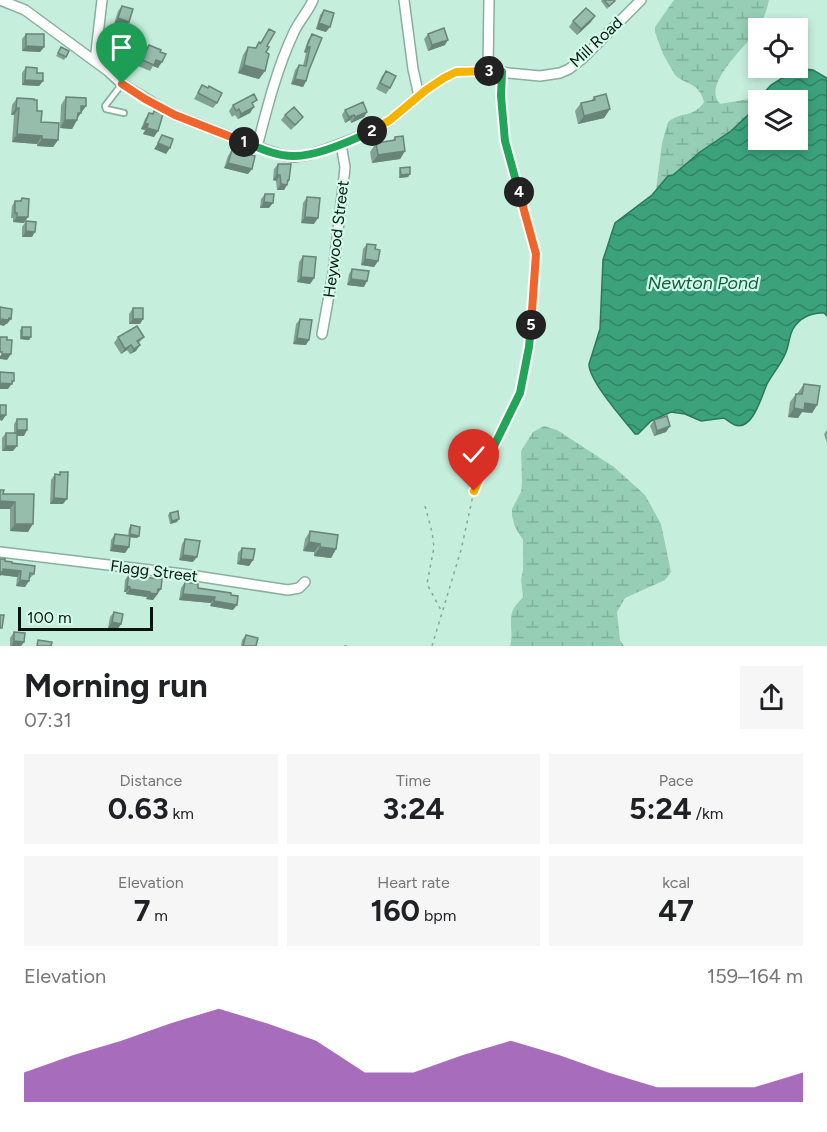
<!DOCTYPE html>
<meta charset="utf-8">
<style>
body{margin:0;font-family:Figtree,sans-serif;background:#f6f6f6;color:#202124;height:100vh;display:flex;flex-direction:column;font-size:22px;white-space:nowrap}
*{box-sizing:border-box;margin:0}
p{font-size:20px;color:#757577}
.icon{flex:none;width:33px;height:33px;fill:none;stroke:currentColor;stroke-width:2;stroke-linecap:round;stroke-linejoin:round}
.map{position:relative;height:646px;overflow:hidden}
.side{display:flex;flex-direction:column;background:#fff;flex:1}
.side>*{flex:none}
.tools{position:absolute;left:748px;top:18px;display:grid;gap:12px}
.tools a{display:grid;place-items:center;width:60px;height:60px;border-radius:0px;background:#fff;box-shadow:0 3px 9px #0003;font-size:30px}
.scale{position:absolute;left:18px;bottom:15px;width:135px;box-sizing:border-box;padding-left:6px;border:3px solid #06150f;border-top:0;font-size:16px;line-height:21px;white-space:nowrap;color:#06150f;-webkit-text-stroke:4px #d3fbe9;paint-order:stroke}
.pin{position:absolute;display:grid;place-items:center;width:51px;height:51px;color:#fff;margin:-62px -26px;border-radius:50% 50% 50% 0;rotate:-45deg;box-shadow:0 0 6px #0007}
.pin .icon{rotate:45deg}
.km{position:absolute;width:30px;height:30px;margin:-15px;border-radius:50%;background:#222;color:#fff;font-size:16px;line-height:30px;text-align:center}
.round{display:grid;place-items:center;flex:none;width:63px;height:63px;border-radius:0px;background:#f6f6f6}
.head{display:flex;align-items:center;justify-content:space-between;height:102px;padding:0 24px}
h1{font-size:33px;font-weight:700;line-height:45px}
.figures{display:grid;grid-template-columns:repeat(3,1fr);gap:9px;height:102px;padding:6px 24px}
.figures div{display:grid;align-content:center;border-radius:0px;background:#f6f6f6;text-align:center}
.figures b{font-size:30px;font-weight:700}
.figures small{font-size:16px;font-weight:400}
.figures p{font-size:16px}
.chart{height:168px;padding:12px 24px}
.chart p{display:flex;justify-content:space-between}
.chart svg{width:100%;height:108px;margin-top:6px;fill:#8230a0;opacity:.7}
.map>svg:first-child{display:block}
.wetland{fill:url(#wetland-marsh)}
.water{fill:url(#water-waves);stroke:#2b785b;stroke-width:1.5;fill-rule:evenodd}
.lines{fill:none;stroke-linecap:round;stroke-linejoin:round}
.service-casing{stroke:#89af9e;stroke-width:8}
.minor-casing{stroke:#89af9e;stroke-width:12}
.path{stroke:#87a799;stroke-width:1.5;stroke-dasharray:3 4.5;stroke-linecap:butt}
.service{stroke:#fff;stroke-width:4.5}
.minor{stroke:#fff;stroke-width:9}
.wall{fill:#81a293}
.shaded-wall{fill:#698478}
.building{fill:#96bcab;stroke:#698478;stroke-width:1.5}
.split-1-casing{stroke:#fff;stroke-width:12}
.split-2-casing{stroke:#fff;stroke-width:12}
.split-3-casing{stroke:#fff;stroke-width:12}
.split-4-casing{stroke:#fff;stroke-width:12}
.split-5-casing{stroke:#fff;stroke-width:12}
.split-6-casing{stroke:#fff;stroke-width:12}
.split-7-casing{stroke:#fff;stroke-width:12}
.split-1{stroke:#f0652b;stroke-width:8}
.split-2{stroke:#22a559;stroke-width:8}
.split-3{stroke:#f5b400;stroke-width:8}
.split-4{stroke:#22a559;stroke-width:8}
.split-5{stroke:#f0652b;stroke-width:8}
.split-6{stroke:#22a559;stroke-width:8}
.split-7{stroke:#f5b400;stroke-width:8}
.labels{text-anchor:middle;dominant-baseline:central;stroke-width:4.5;stroke-linejoin:round;paint-order:stroke}
.street-label{font-size:16px;fill:#06150f;stroke:#d3fbe9}
.water-label{font-size:18px;font-style:italic;fill:#0f5e45;stroke:#d3fbe9}
</style>
<div class="map">
<svg width="827" height="646" viewBox="0 0 827 646">
<defs>
<pattern id="wetland-marsh" width="20" height="14" patternUnits="userSpaceOnUse" patternTransform="scale(1.5)"><rect width="20" height="14" fill="#95ceb5"/><path d="M1 5h8M5 5V1M11 12h8M15 12V8" fill="none" stroke="#7fb09a"/></pattern>
<pattern id="water-waves" width="16" height="10" patternUnits="userSpaceOnUse" patternTransform="scale(1.5)"><rect width="16" height="10" fill="#3ba27c"/><path d="M0 5q4-4 8 0t8 0" fill="none" stroke="#308364"/></pattern>
</defs>
<rect width="100%" height="100%" fill="#c6eedc"/>
<path class="wetland" d="M674,0h95c-2,10 -6,21 -12,30 -10,16 -56,54 -37,74l40,-7 -12,18 -17,16 -31,21 -27,23 -5,1 -12,14 6,-47 6,-21c13,-11 26,-4 36,-20 -5,-20 -17,-16 -29,-27l-12,-21 -8,-22v-5z
M544,426l13,4 57,37 31,28 16,29 10,48 -6,8 -40,18 -8,14 3,28 4,6h-114c4,-12 -2,-25 3,-36 2,-5 7,-9 10,-13l-2,-17 2,-10v-30l-8,-13 -3,-11v-7l9,-17 1,-10 -1,-31 12,-19z"/>
<path class="water" d="M798,68l15,2 14,8v238l-3,-3c-12,-1 -25,5 -31,16 -4,7 -4,16 -7,23 -4,11 -13,21 -19,32 -5,11 -14,47 -32,41 -3,-1 -8,-5 -11,-7l-23,3 -16,-7 -14,-2 -20,9 -13,13h-3c-12,-15 -46,-53 -46,-70l11,-35 3,-69 12,-37 37,-28 16,-19 5,-1 27,-23 31,-21 17,-16 12,-18 11,-12zM759,100h39v40h-39z"/>
<g class="lines">
<g class="service-casing">
<path id="service" d="M122,84l-17,22 1,3 18,4"/>
</g>
<g class="minor-casing">
<path id="minor" d="M0,0l25,10 83,61 14,13 38,23 15,8 85,33 22,7 12,2 14,-2 16,-5 47,-18 19,-12 36,-30 18,-12 12,-6 32,-1 52,5 20,-3 9,-4 13,-10 59,-59
M404,0l9,69 6,27
M95,61l7,-61
M488,71l1,-71
M257,147c10,-39 20,-79 37,-115 5,-11 14,-20 19,-32
M322,334l11,-61 10,-86 2,-20 -4,-23
M0,552l183,22 105,16 11,-2 6,-6"/>
</g>
<path class="path" d="M425,506l7,26 2,15 -7,37 15,28
M344,646h3
M432,646l29,-96 13,-59 20,-47 26,-51 9,-46 7,-93 -31,-113 -5,-45 1,-16"/>
<use href="#service" class="service"/>
<use href="#minor" class="minor"/>
</g>
<path class="wall" d="M602,0h12l1,1 -8,8 -6,-8z
M122,6l7,16 -4,5 -11,-3 4,-13z
M324,10l2,22 -10,-3 4,-14z
M573,21l18,1 -14,13 -8,-8z
M269,29l-2,17 -8,33 -21,-6 5,-18 5,-8 7,1 4,-6 1,1z
M26,34l18,13 -4,5 -18,-1v-12z
M312,34l-3,36 -3,11 -3,6 -12,-3 4,-14 4,-5 4,1 3,-13 -2,-1 4,-12z
M428,34l17,11 -17,6 -4,-12z
M149,45l11,7 -2,16 -5,-2 -3,5 -12,-5 7,-16z
M61,47l5,10 -2,3 -8,-4z
M26,67l11,6 6,8 -4,5 -17,-1v-12z
M386,71l4,17 -4,6 -10,-5 6,-13z
M202,85l15,18 -4,5 -19,-9z
M66,97l20,9 -9,12v2l-5,9 -12,-1 1,-23z
M594,97l16,12 -6,9 -26,6 -3,-13 6,-8 10,-2z
M17,98l20,13 4,11 17,18 -5,7 -16,-1v-2l-25,-2 2,-27h-3l1,-10z
M233,105l20,1 -3,7 -12,6 -3,-4 -3,2 -3,-6z
M345,110l22,2 -3,5 -13,6 -1,-3 -5,3 -3,-8z
M154,111v26l-11,-3 2,-4 -4,-1 4,-10 4,-6 3,1z
M285,115l14,7 -8,8 -10,-10z
M395,137l10,14 -5,8 -28,4 -2,-11 6,-9 16,-2z
M232,150l16,24 -24,-6 4,-12z
M278,164l11,16 -5,10h-7l-1,-9 -3,-1 1,-11z
M400,168l10,6 -2,3 -9,1v-7z
M265,194l4,14h-9l1,-9z
M307,197l7,27 -13,-1 2,-20z
M22,198l2,25 -11,-1v-4h-2l1,-12 3,-5h5z
M26,221l6,16h-10v-10z
M367,244l11,17 -4,6 -13,-2 2,-16z
M303,256l11,22 -4,6 -13,-2 2,-20z
M352,269l12,18 -17,-2 2,-11z
M133,308l7,16h-11v-10z
M300,319l6,26 -13,-1 3,-20z
M22,327l9,10 -2,3 -9,-1v-9z
M118,337h26l-5,6 -3,8 -6,3 -3,-4 -6,4 -7,-11z
M804,384l13,21 -5,8 -10,-1 -4,6 -10,-1 2,-15 6,-8h1z
M17,419l7,17h-7l-4,15h-11v-13l4,-5h8v-9z
M654,420l16,6 -4,6 -12,4 -4,-10z
M827,430v13l-3,-9z
M60,472l3,32h-13l1,-24 4,-6h4z
M3,494h31l-6,38 -18,-1v-22z
M170,513l7,9 -7,2 -2,-9z
M131,525l8,11 -2,2 -7,-1 -1,10 -4,6 -15,-2 1,-11 4,-6 13,2 1,-8z
M310,531l26,18 -5,9 -17,-2v-4l-11,-1 2,-12z
M185,539l8,23 -14,-2 3,-16z
M242,548l11,12 -4,6 -12,-2 1,-11z
M0,559l34,15 -5,5 -4,8 -9,-1 1,-9 -16,-2 -1,1z
M133,573l8,4 16,18 -4,5 -7,-1 1,-2 -21,-3v-2h-2l1,-12 4,-6 3,1z
M185,582l13,6 33,5 2,17 -23,-4 1,-3 -32,-3 2,-12z
M114,612l7,12 -4,6 -9,-2 2,-11z
M14,632l10,10 -3,4h-11v-8z
M246,635l10,11h-15l1,-6z"/>
<path class="shaded-wall" d="M595,16l-4,6 -14,13 4,-6z
M118,18l11,4 -4,5 -11,-3z
M319,23l11,4 -4,5 -10,-3z
M448,40l-3,5 -17,6 4,-6z
M26,46l18,1 -4,5 -18,-1z
M307,46l3,1 -4,6 -2,-1z
M156,60l6,2 -4,6 -5,-2z
M244,65l21,6 -6,8 -21,-6z
M295,79l11,2 -3,6 -12,-3z
M25,80l18,1 -4,5 -17,-1z
M81,106h5l-10,14h1l-5,9 -12,-1 5,-8z
M254,107l-4,6 -12,6 3,-5z
M16,108h3l-5,7h-3z
M610,109l-6,9 -26,6 6,-8z
M367,112l-3,5 -13,6 4,-6z
M354,115l-4,5 -5,3 4,-6z
M145,123l3,1 -3,6 -4,-1z
M147,128l11,3 -4,6 -11,-3z
M17,134l25,2 -5,8 -25,-2z
M42,139l16,1 -5,7 -16,-1z
M158,143l12,5 -4,6 -12,-5z
M405,151l-5,8 -28,4 6,-8z
M228,163l24,6 -4,5 -24,-6z
M410,174l-2,3 -9,1 2,-3z
M277,175h3l-4,6 -3,-1z
M288,180h1l-3,5h1l-3,5h-7l4,-6z
M264,202l9,1 -4,5h-9z
M17,217h11l-4,6 -11,-1z
M305,217l13,1 -4,6 -13,-1z
M26,231l9,1 -3,5h-10z
M365,259l13,2 -4,6 -13,-2z
M301,277l13,1 -4,6 -13,-2z
M351,279l16,2 -3,6 -17,-2z
M9,318l2,1 -4,5h-1l-2,2 -4,-1v-6z
M133,319h10l-3,5h-11z
M22,337h9l-2,3 -9,-1z
M297,338l12,2 -3,5 -13,-1z
M131,345l-4,5 -6,4 4,-5z
M140,345l-4,6 -6,3 4,-5z
M2,354h9l-4,6 -7,-1v-3z
M14,381l-6,8h-8v-6z
M805,403l12,2 -5,8 -10,-1 -4,6 -10,-1 6,-9z
M0,415h6l-4,6 -2,-1z
M670,426l-4,6 -12,4 3,-5z
M17,430h10l-3,6h-10z
M6,446h11l-4,5h-11z
M54,498l13,1 -4,5h-13z
M0,501l15,1 -5,7h-10z
M179,519l-2,3 -7,2 2,-3z
M15,524h18l-5,8 -18,-1z
M130,534l9,2 -2,2 -9,-1z
M309,542l11,2 -6,8 -11,-1z
M113,545l16,2 -4,6 -15,-2z
M320,547l16,2 -5,9 -17,-2z
M183,555l14,2 -4,5 -14,-2z
M241,559l12,1 -4,6 -12,-2z
M3,569l18,2 -4,6 -16,-2 -1,1v-4z
M20,580l9,1 -4,6 -9,-1z
M127,586l3,1 -4,5h-2z
M130,589l20,3 -3,5 -21,-3z
M158,589h3l-8,11 -7,-1 4,-6z
M183,594l32,3 -4,6 -32,-3z
M214,601l23,4 -4,5 -23,-4z
M112,622l9,2 -4,6 -9,-2z
M14,641l10,1 -3,4h-10z"/>
<path class="building" d="M604,0h10l1,1 -6,5z
M122,6l11,3 -4,13 -11,-4z
M586,8l9,8 -14,13 -8,-8z
M324,10l10,3 -4,14 -11,-4z
M444,28l4,12 -16,5 -4,-11z
M269,29l6,3 -8,14 2,1 -3,5 3,2 -4,17 -21,-6 4,-18 8,1 3,-6 2,1z
M26,34h18v13l-18,-1z
M312,34l10,4 -13,32 -3,11 -11,-2 4,-14 7,1 4,-19 -3,-1z
M149,45l12,5 -1,2 6,2 -4,8 -6,-2 -2,5 -12,-5z
M61,47l8,4 -3,6 -8,-4z
M26,67l11,1v5h6v8l-18,-1z
M386,71l10,5 -6,12 -10,-5z
M202,85l6,3 1,-2 13,7 -5,10 -19,-10z
M254,94l3,6 -5,3 2,4 -13,7 -2,-5 -3,2 -3,-6z
M606,94l4,15 -26,7 -3,-13 14,-3 -1,-3z
M66,97l20,1v8h-5v7h-3l-1,7h-12z
M17,98l17,1v1h3v11h5l-1,11 18,1 -1,17 -16,-1v-3l-25,-2 2,-26h-3z
M363,102l4,10 -12,5 -1,-2 -5,2 -4,-7z
M294,107l9,10 -8,8 -10,-10z
M154,111l9,3 -5,17 -11,-3 1,-4 -3,-1 4,-10 4,1z
M162,135l11,4 -3,9 -12,-5z
M403,136l2,15 -27,4 -2,-12 19,-3v-3z
M232,150l23,6 -3,13 -24,-6z
M278,164h13l-2,16h-1l-1,5 -6,-1 -1,-9h-3z
M410,167v7l-9,1 -1,-7z
M265,194h9l-1,9 -9,-1z
M307,197l13,1 -2,20 -13,-1z
M22,198l7,1 -1,18h-11v-4h-2v-12h6z
M26,221l10,1 -1,10 -9,-1z
M367,244l9,1 -1,4 5,1 -2,11 -13,-2z
M303,256l13,1 -2,21 -13,-1z
M352,269l17,2 -2,10 -16,-2z
M0,307l12,2 -1,10 -2,-1 -1,2 -8,-1z
M133,308h10v11h-10z
M300,319l12,1 -3,20 -12,-2z
M137,326l7,11 -7,4 3,4 -6,4 -3,-4 -6,4 -7,-12z
M22,327h9v10h-9z
M0,337h7v3h5l-1,14h-9v-2h-2z
M0,372l14,1v8h-2v3l-12,-1z
M804,384l16,2 -3,19 -12,-2 -1,7 -10,-2 2,-14h6z
M0,405h6v10h-6z
M667,416l3,10 -13,5 -3,-11z
M17,419h10v11h-10z
M6,433h11v13h-11z
M60,472h8l-1,27 -13,-1 1,-24 5,1z
M0,490h4l-1,4h31l-1,30h-18v-22l-15,-1z
M178,511l1,8 -7,2 -2,-8z
M131,525l9,2 -1,9 -9,-2z
M310,531l28,4 -2,14 -16,-2v-3l-11,-2z
M115,534l15,2 -1,11 -16,-2z
M185,539l15,2 -3,16 -14,-2z
M242,548l13,1 -2,11 -12,-1z
M0,559h5v2l7,1v1l23,3 -1,8 -4,-1 -1,8 -9,-1 1,-9 -18,-2v3h-3z
M133,573l8,1v3l21,2 -1,10h-3l-1,5 -7,-1v-1l-20,-3v-2l-3,-1 2,-12 4,1z
M185,582l13,2v4l33,5v2l7,1 -1,9 -23,-4 1,-4 -32,-3z
M114,612l9,2 -2,10 -9,-2z
M0,615h4l-2,13h-2z
M14,632l11,1 -1,9 -10,-1z
M246,635l12,3 -2,8h-13z
M38,640l14,2 -1,4h-14z"/>
<g class="lines">
<g class="split-1-casing">
<path id="split-1" d="M122,84l23,15 30,16 69,27"/>
</g>
<g class="split-2-casing">
<path id="split-2" d="M244,142c15,6 32,14 49,14 21,1 60,-16 79,-25"/>
</g>
<g class="split-3-casing">
<path id="split-3" d="M372,131l18,-11 36,-30 18,-12 12,-6 33,-1"/>
</g>
<g class="split-4-casing">
<path id="split-4" d="M489,71l13,1 -1,24 4,45 14,51"/>
</g>
<g class="split-5-casing">
<path id="split-5" d="M519,192l17,62 -5,71"/>
</g>
<g class="split-6-casing">
<path id="split-6" d="M491,452l29,-59 9,-46 2,-22"/>
</g>
<g class="split-7-casing">
<path id="split-7" d="M474,491l17,-39"/>
</g>
<use href="#split-1" class="split-1"/>
<use href="#split-2" class="split-2"/>
<use href="#split-3" class="split-3"/>
<use href="#split-4" class="split-4"/>
<use href="#split-5" class="split-5"/>
<use href="#split-6" class="split-6"/>
<use href="#split-7" class="split-7"/>
</g>
<g class="labels">
<g class="street-label">
<text transform="translate(596 42) rotate(-43)">Mill Road</text>
<text transform="translate(336 239) rotate(-83)">Heywood Street</text>
<text transform="translate(154 571) rotate(7)">Flagg Street</text>
</g>
<g class="water-label">
<text x="703" y="283">Newton Pond</text>
</g>
</g>
</svg>
<div class="tools">
<a><svg class="icon" aria-label="locate" viewBox="0 0 24 24"><circle cx="12" cy="12" r="6"/><path d="M12 2v4M12 18v4M2 12h4M18 12h4"/></svg></a>
<a><svg class="icon" aria-label="layers" viewBox="0 0 24 24"><path d="M12 4l9 5-9 5-9-5zM3 14l9 5 9-5"/></svg></a>
</div>
<div class="scale">100 m</div>
<div class="pin" style="left:122px;top:84px;background:#1e9e55"><svg class="icon" aria-label="arrive" viewBox="0 0 24 24"><path d="M6 21V4h12l-3 4 3 4H6"/></svg></div>
<div class="pin" style="left:474px;top:491px;background:#d93025"><svg class="icon" aria-label="check" viewBox="0 0 24 24"><path d="M5 12l5 5 9-10"/></svg></div>
<b class="km" style="left:244px;top:142px">1</b>
<b class="km" style="left:372px;top:131px">2</b>
<b class="km" style="left:489px;top:71px">3</b>
<b class="km" style="left:519px;top:192px">4</b>
<b class="km" style="left:531px;top:325px">5</b>
</div>
<section class="side">
<div class="head"><div><h1>Morning run</h1><p>07:31</p></div><a class="round"><svg class="icon" aria-label="share" viewBox="0 0 24 24"><path d="M12 15V3M7 8l5-5 5 5M5 13v7h14v-7"/></svg></a></div>
<div class="figures">
<div><p>Distance</p><b>0.63<small> km</small></b></div>
<div><p>Time</p><b>3:24</b></div>
<div><p>Pace</p><b>5:24<small> /km</small></b></div>
</div>
<div class="figures">
<div><p>Elevation</p><b>7<small> m</small></b></div>
<div><p>Heart rate</p><b>160<small> bpm</small></b></div>
<div><p>kcal</p><b>47</b></div>
</div>
<div class="chart"><p><span>Elevation</span>159–164 m</p>
<svg viewBox="0 0 160 44" preserveAspectRatio="none"><path d="M0 44V32L10 25L20 19L30 12L40 6L50 12L60 19L70 32L80 32L90 25L100 19L110 25L120 32L130 38L140 38L150 38L160 32V44z"/></svg>
</div>
</section>
